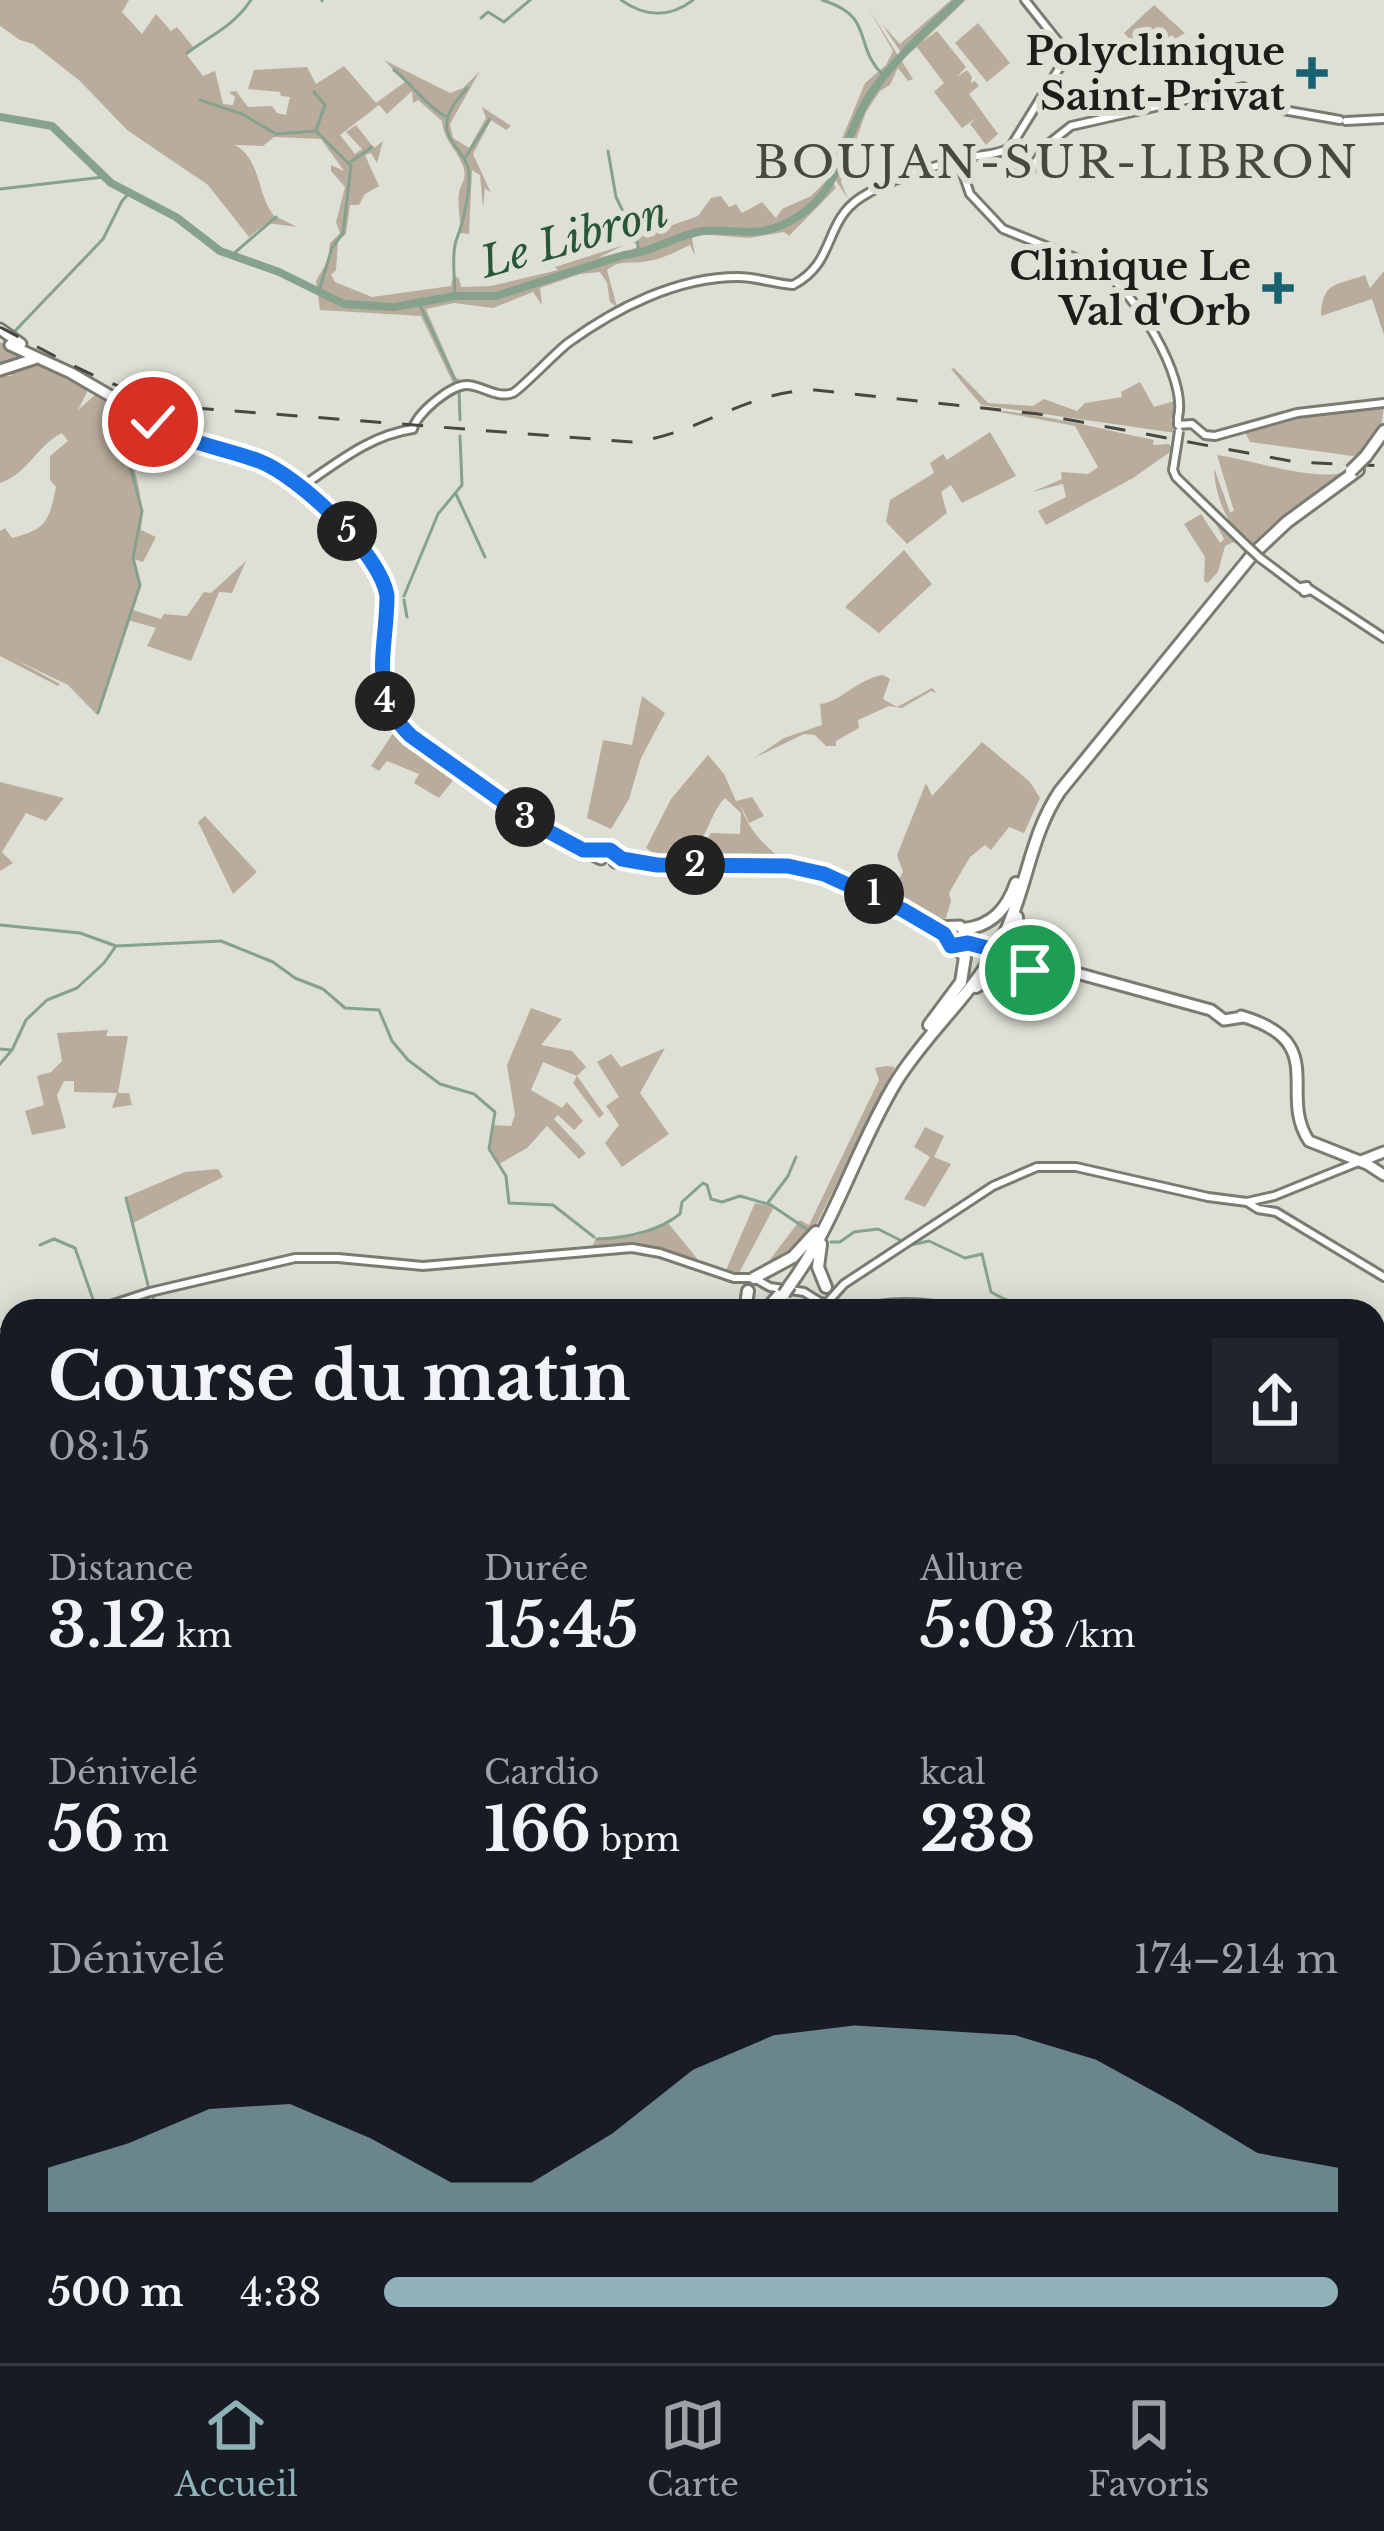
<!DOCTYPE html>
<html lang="fr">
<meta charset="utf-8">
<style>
body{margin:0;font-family:"Libre Baskerville",serif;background:#20242c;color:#f1f3f6;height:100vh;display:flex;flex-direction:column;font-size:45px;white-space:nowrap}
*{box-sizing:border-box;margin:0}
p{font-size:39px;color:#9ea1a6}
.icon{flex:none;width:66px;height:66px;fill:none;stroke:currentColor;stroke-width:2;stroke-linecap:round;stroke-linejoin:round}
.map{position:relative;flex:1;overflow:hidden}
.drawer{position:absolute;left:0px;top:1299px;width:1386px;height:1065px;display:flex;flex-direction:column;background:#171b24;border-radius:36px 36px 0 0;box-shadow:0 6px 30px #0003}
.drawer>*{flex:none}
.pin{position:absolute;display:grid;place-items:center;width:102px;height:102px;color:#fff;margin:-51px;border:6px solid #fff;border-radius:50%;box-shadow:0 3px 12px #0007}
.km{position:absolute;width:60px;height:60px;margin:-30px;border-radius:50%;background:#222;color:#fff;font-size:33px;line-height:60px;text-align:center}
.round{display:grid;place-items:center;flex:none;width:126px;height:126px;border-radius:0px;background:#20242c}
.headline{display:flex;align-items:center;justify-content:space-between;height:204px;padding:0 48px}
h1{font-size:66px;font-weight:800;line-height:90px}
.figures{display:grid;grid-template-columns:repeat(3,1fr);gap:18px;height:204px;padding:12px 48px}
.figures div{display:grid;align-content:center}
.figures b{font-size:60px;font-weight:800}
.figures small{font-size:33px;font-weight:400}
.figures p{font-size:33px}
.chart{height:336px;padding:24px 48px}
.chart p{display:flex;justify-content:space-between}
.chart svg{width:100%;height:216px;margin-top:12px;fill:#8fb2b9;opacity:.7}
ul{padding:0 48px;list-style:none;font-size:39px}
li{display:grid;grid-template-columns:192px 144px 1fr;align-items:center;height:90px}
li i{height:30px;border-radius:15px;background:#8fb2b9}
.tab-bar{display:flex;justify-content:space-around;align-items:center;height:168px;border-top:3px solid #363941;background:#171b24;font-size:33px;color:#9ea1a6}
.tab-bar a{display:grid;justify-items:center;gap:6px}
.tab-bar .on{color:#8fb2b9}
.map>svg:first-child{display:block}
.green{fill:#b9ac9d}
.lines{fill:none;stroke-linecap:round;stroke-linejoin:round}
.stream{stroke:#86a28d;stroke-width:3}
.river{stroke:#86a28d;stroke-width:8}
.minor-casing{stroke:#7a7c72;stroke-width:12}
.major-casing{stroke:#7a7c72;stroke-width:15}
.highway-casing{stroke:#7a7c72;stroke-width:16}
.minor{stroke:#fff;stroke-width:6}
.major{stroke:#fff;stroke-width:9}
.highway{stroke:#fff;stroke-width:10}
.rail{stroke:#474843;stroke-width:3;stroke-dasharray:21 21;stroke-linecap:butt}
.minor-bridge-casing{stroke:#7a7c72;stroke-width:12;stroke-linecap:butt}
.major-bridge-casing{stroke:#7a7c72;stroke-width:15;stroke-linecap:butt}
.highway-bridge-casing{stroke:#7a7c72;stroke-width:16;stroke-linecap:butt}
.minor-bridge{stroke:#fff;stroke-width:6}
.major-bridge{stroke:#fff;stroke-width:9}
.highway-bridge{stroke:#fff;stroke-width:10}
.route-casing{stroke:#fff;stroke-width:24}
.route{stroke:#1a73e8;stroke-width:15}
.poi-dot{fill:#18626f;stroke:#dee0d6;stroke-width:4.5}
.labels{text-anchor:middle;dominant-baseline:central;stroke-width:12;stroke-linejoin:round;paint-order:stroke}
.poi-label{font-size:39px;font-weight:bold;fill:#1d1d1a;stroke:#dee0d6;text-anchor:end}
.water-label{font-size:42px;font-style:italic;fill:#285738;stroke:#dee0d6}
.quarter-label{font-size:45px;letter-spacing:3px;fill:#474940;stroke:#dee0d6}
</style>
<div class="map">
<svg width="1384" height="2363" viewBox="0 0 1384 2363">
<rect width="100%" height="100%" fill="#dee0d6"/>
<path class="green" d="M0,0h129l-7,12 20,22 14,-20 15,17 6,-4 17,21 -7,7 16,21 12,-5 8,33 10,1 2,-8 -6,-5 7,-1 12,16 24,-1 5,7 9,2 4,-18 -9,-1 -1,-4 -32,-3 6,-19 53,-3 9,17 28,-18 32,37 29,-21 -21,-22 66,33 13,-5 17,-17 -30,53 3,14 16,10 17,-30 -4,-11 29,19 -5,4 -15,-10 -18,34 18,39 -6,-5 -2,20 -3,-33 -8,-5 -3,64 -9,-1c1,-15 -3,-26 -1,-39 1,-12 9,-14 4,-28 -7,-18 -19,-25 -21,-45l-24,-21 -5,3 -1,-12 -25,23 -8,-9 -39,30 15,19 7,-5 -16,-17 10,-7 18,23 9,-7 -6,22 -6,-10 -6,2 14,31 -14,8 -6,11h-9l-4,29 -8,7 -2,29 -5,5 4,7 37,15 79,-11 2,-10 6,2 2,9 30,-1 67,-16 -3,-3 69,-22 -26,13 42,-11 -10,-7 68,-24 13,-18 10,-2 8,11 7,-3 6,9 20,-11 14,16 6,-9 29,-13 19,-19 6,11 -47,48 -5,-4 -35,6 -50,-4 -7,4 3,18 -5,-11c-13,6 -27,14 -42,16 -17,4 -26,-3 -41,9l10,37 -7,-5 -3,-19 -7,-11 -20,2 -40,14 2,17 -9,-13 -40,16 -39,-5 -28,6 30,69 8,3 -17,11 -2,-2 8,-7 -32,-67 -101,-6 -4,-29 12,-21 2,-17 10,-10 -4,-11 9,-35 -14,-16v-6l13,6 -23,-32 -47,-2 -11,9 -28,-1c27,15 21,50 40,72l-3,3 5,-3 20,10 -30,-4 -18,14 -41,-52 -81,-55 -47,-49 -47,-37 -13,-4 -20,-14z
M951,0h15l-44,42 15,-11 29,36 -9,10 10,-7 5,7 -1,6 4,-2 4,5 -10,8 29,40 -12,11 -16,-21 6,-6 -14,10 -28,-36 10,-9 -27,-36 -13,10 -22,-33 18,20z
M1154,5l31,28 -10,6 -3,-4 -8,5 1,5 -19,12 -22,-24z
M868,8l45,71 -5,2 -10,-13 -8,17 -10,6 -14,21 -25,70 7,17 -19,-29 36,-87 21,-18 7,-14z
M978,23l32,40 -23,19 -32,-39z
M1384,271v64l-12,-36 -51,17c1,-35 15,-30 44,-41l5,13z
M0,342l65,30 -2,3 25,15 -10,20 18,-16 28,15 -10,13c18,31 31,72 27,108l15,7 -13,25 -9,-3 7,27 -8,24 28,9 3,-5 23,2 17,-24 7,1 35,-32 -14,32 -13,-1 -28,69 -44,-15 9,-18 -28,-8 -31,95 -29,-30 -52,-25 44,24 -2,2 -58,-30v-125l5,-3 7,10c34,-9 37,-16 44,-51l-6,-7v-24l18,-15 -6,-8c-26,13 -33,40 -62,50v-107h14l-14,-3z
M954,368l34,35 45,3 11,-7 33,12 8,-8 37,-6 -1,-5 19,-10 14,25 24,-7 -2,15 -5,4 5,14 -195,-28 -30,-36z
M1384,405l-3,23 -21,29 -110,-15 -5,-10 54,-16z
M983,409c58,4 118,20 171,31l-1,5 16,-1 4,6 -40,28 -87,47 -8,-14 28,-14 -3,-13 -31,8 30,-13 -1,-7 27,2 10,-7 -23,-41z
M990,432l26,44 -54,27 -11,-18 -10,7 6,21 -40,31 -21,-22 4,-22 44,-27 -4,-10 13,-9 4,6z
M1217,455c36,5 97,27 128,17l-93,73c-22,-14 -37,-45 -38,-77l16,44 4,-1z
M1201,514l19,29 4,-4 -13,-24 35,32 -13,-5 -8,4 -7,26 -10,11 -4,-2 1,-24 -21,-33z
M904,550l28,34 -53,49 -34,-26z
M883,675l7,4 -7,20 14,8 35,-19 5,5 -6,-2 -29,17 -13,-2 -31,14 1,8 -23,13v5h-10l-11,-11 -11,-1 -50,24 30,-20 38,-13 -2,-21c19,-1 39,-26 63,-29z
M642,696l23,17 -24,45 -12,41 -18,30 -24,-11 16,-78 29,5z
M396,729l62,45 -19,24 -25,-15 5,-9 -32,-13 -8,10 -8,-5z
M982,742l48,40 10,16 -16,35 -15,-6 -18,23 -6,-5 -15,12 -21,36 2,8 -7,23 -54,-28 13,-24 -6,-17 29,-72 6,13z
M708,755l16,19 12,27 16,-4 12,19 -15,7 -9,-19c8,26 25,43 46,58l-12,-3 -112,3 -15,-8c29,11 47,5 64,-21l29,1 1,-21 -16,-15c-20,20 -16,54 -51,58 -12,2 -19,-1 -28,-8l25,-49z
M0,782l64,16 -18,23 -20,-8 -24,39 11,11 -13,8z
M205,816l52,56 -24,22 -35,-72z
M531,1008l31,11 -21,26 31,6 14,16 -9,9 27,38 -5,4 -26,-35 4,-7 -34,-14 -12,28 31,18 5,-6 16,19 -9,9 -16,-15 -4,4 32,34 -7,6 -32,-33 -20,22 -28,16 -10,-15 5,-24 17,1 4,-11 -8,-50z
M108,1030l-2,6h22l-10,57h11l3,12 -20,3 5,-15 -43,-1v-11h-10l-7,14 9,33 -34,7 -7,-24 19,-6 -7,-29 14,-4 11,-11 -5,-28z
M665,1048l-25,45 29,41 -47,33 -17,-24 14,-18 -13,-19 13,-9 -22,-35 14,-8 10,13z
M886,1066l9,1 -87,174 -46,34 -21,3 -15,-8 29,-67 19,4 -36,68 24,-5 38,-50 9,5 70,-145 -4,-12z
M925,1127l19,9 -10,21 17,7 -26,43 -21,-8 26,-42 -16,-10z
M218,1169l5,8 -90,46 -7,-26 59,-25z
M668,1223l32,39 8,2 -63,-18 -54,3 5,-11 41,-2z"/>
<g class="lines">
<path class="stream" d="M322,0v1
M621,0c24,17 49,18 72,0
M822,0c55,17 29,44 62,76
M481,18l7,-6 16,10 26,-22
M187,53c24,-18 47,-27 64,-53
M394,70c19,15 30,34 51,46
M314,92l11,13 -9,25
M200,100l42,14 34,20 40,-3 35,35 -8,67 -11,15 -13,43
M608,151l8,46 21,43 2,14
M465,158l25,-39
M349,163l23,-16
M0,189l104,-12
M231,256l45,-39
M455,296c0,-16 -4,-43 2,-58 6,-15 13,-45 12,-65 -2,-21 -26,-31 -22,-52 2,-13 12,-23 20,-33
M419,303l38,81
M15,331l88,-92 19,-38 9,-10
M459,389l1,31
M456,494l29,63
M404,596l34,-82 24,-29 -2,-49
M404,600l3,17
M98,713l42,-128 -7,-27 9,-47 -19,-72 -8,-13
M0,925l80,8 36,13 105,-5 52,21 22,16 28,11 22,19 34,2 13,31 16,19 32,24 34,10 21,18 -6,37 17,27 3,27 44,2 41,32
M0,1049l12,1 14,-30 21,-20 30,-12 27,-25 12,-17
M0,1064l11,-13
M126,1198l23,91
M767,1204l21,-28 8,-19
M597,1239c29,-1 60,-7 83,-25l2,-12 21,-19 4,2 4,14 11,3 18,-6 31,9 37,25
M831,1242h9l14,-10 24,-3 32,16 19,-4 36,17 17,-4 9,38c39,23 49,7 91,19
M40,1245l14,-6 21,9 20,57
M540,1253l46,-4
M297,1255l56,1
M503,1256l34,-3
M369,1264l24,4
M248,1265l41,-9
M396,1268l20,1
M211,1274l34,-8
M152,1296l10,15
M123,1298l86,-23
M83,1311l13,-4
M1381,1460h3
M0,1782l9,22 3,42
M0,1878l12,2
M168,2363v-11"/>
<path class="river" d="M0,117l52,9 59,57 65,34 44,34 59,21 65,32 50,3 61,-11h41l128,-41c29,-2 51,-20 79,-24 26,-3 49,6 74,-4 67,-26 60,-81 93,-132 25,-37 57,-65 89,-95
M1374,2119l10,7
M1136,2363l9,-11"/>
<g class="minor-casing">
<path id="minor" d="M1346,121l38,-2
M1010,148l3,14 16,10 18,-27 24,-19 172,-39 40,23 57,10
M1010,148l58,-94 -43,-54
M959,162l11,32 33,35 90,36
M1088,264l5,12 6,-3 -2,-7
M1099,268c34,21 89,109 79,149
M1178,417v8l14,-1 13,11 10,1 82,-23 87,-10
M1177,445l-4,25 3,7 70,68
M301,487c36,-24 69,-52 112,-58 3,-15 38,-45 55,-44 15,1 29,14 45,8 7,-3 42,-40 55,-50 48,-35 109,-66 170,-66 19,0 37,7 55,8 43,-22 30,-62 67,-87 30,-20 72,-31 105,-40 16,-4 30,-2 45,-10
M1260,558l41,31
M1307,586l1,5 -4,1 -3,-5z
M1308,588l76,50
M1247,1202l11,7 18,3 108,65
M832,1301l10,9 13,1
M92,1311l58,-19 145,-34h43l85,8 209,-18 28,5 74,25h20l16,9 34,5 21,13 19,-21 149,-98 44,-19h39l132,30 39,5 27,-6 87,-35
M854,1311c35,-12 76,-9 112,0
M0,1334h12
M1374,1418l10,-22
M1374,1461l10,-19
M1374,1509l10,11
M0,2031l12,-3"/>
</g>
<g class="major-casing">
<path id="major" d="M0,329l21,15
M10,345l61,28 121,70 73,20
M0,370l34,-11
M261,462c38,20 121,87 125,130 5,49 -19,91 14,134l151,109 50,24
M594,852l17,-2 15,10
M615,862l192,8 56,18 74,39 23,-1 9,12 19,7
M948,929l-3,9 6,8 27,-1
M1010,950l27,-1 6,7 -1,9
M1003,952l15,6 12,12 21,-4 160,44 13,10 19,-3
M1241,1016c90,26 36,77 68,125l58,23 17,11
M1361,1161l23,-9
M1374,1762l10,-1
M1374,2073l10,-2
M250,2363l1,-11
M850,2363l20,-11"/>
</g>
<g class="highway-casing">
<path id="highway" d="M1366,456l18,-25
M1017,917l1,20 14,12
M964,929c28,-3 43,-20 52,-46
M976,987l23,-15 25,-6
M929,1025l32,-43 4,-25 -9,-10
M821,1244l-3,23 8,20
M754,1278l39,-21 23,-25
M790,1285c45,-61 66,-137 106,-203 32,-52 82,-92 108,-147 23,-47 26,-100 56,-144l193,-237 34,-32 71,-52
M745,1311l3,-20
M765,1311l15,-17
M806,1311l15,-7
M647,2352l12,11"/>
</g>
<use href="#minor" class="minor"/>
<use href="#major" class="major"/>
<use href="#highway" class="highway"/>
<path class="rail" d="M0,327c63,33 124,70 195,81l437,34c67,-7 112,-51 183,-52l223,24 258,48 88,4"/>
<g class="minor-bridge-casing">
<path id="minor-bridge" d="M1177,445l2,-14
M1246,545l14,13"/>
</g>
<g class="major-bridge-casing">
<path id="major-bridge" d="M987,948l16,4"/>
</g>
<g class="highway-bridge-casing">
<path id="highway-bridge" d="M1351,471l15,-15
M784,1294l6,-9"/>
</g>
<use href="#minor-bridge" class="minor-bridge"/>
<use href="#major-bridge" class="major-bridge"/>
<use href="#highway-bridge" class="highway-bridge"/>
</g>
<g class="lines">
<g class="route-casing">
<path id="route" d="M153,422c41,24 65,24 106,39 40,15 122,93 128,135 0,53 -20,99 24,140l124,88 48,26h27l12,9 35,6 131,1 36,8 79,36 41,24 7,12 17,-3 42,11 20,16"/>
</g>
<use href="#route" class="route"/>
</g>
<g class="poi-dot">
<path d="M1306 55h12v12h12v12h-12v12h-12v-12h-12v-12h12z"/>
<path d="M1272 270h12v12h12v12h-12v12h-12v-12h-12v-12h12z"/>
</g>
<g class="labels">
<g class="poi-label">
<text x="1285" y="51">Polyclinique<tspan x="1285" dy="45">Saint-Privat</tspan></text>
<text x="1251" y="266">Clinique Le<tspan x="1251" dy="45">Val d'Orb</tspan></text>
</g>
<g class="water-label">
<text transform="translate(574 237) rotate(-16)">Le Libron</text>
</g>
<g class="quarter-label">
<text x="1057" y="162">BOUJAN-SUR-LIBRON</text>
</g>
</g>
</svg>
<div class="pin" style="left:1030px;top:970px;background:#1e9e55"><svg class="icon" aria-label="arrive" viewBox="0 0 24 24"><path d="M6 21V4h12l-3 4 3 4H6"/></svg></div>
<div class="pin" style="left:153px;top:422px;background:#d93025"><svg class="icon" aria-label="check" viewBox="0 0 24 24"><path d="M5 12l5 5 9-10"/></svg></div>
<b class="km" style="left:874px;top:894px">1</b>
<b class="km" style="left:695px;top:865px">2</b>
<b class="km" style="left:525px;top:817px">3</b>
<b class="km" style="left:385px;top:701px">4</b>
<b class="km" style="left:347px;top:531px">5</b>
<section class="drawer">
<div class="headline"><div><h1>Course du matin</h1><p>08:15</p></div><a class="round"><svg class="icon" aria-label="share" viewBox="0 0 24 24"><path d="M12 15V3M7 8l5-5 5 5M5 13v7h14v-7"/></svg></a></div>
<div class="figures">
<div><p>Distance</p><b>3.12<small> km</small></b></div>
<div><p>Durée</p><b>15:45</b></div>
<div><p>Allure</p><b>5:03<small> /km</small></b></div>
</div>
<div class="figures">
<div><p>Dénivelé</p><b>56<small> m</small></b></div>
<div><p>Cardio</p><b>166<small> bpm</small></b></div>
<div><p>kcal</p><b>238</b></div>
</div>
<div class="chart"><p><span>Dénivelé</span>174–214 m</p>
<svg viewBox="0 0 160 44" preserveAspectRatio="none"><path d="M0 44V35L10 30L20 23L30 22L40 29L50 38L60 38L70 28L80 15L90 8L100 6L110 7L120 8L130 13L140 22L150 32L160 35V44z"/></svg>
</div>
<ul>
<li><b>500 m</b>4:38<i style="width:100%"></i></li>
</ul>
</section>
</div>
<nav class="tab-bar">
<a class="on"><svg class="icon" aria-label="home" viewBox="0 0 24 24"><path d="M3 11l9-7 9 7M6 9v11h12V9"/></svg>Accueil</a>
<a><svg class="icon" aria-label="map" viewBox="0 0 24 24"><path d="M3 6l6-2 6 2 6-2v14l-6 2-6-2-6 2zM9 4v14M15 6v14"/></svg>Carte</a>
<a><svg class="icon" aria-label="saved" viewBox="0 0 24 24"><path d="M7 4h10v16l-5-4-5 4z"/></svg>Favoris</a>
</nav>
